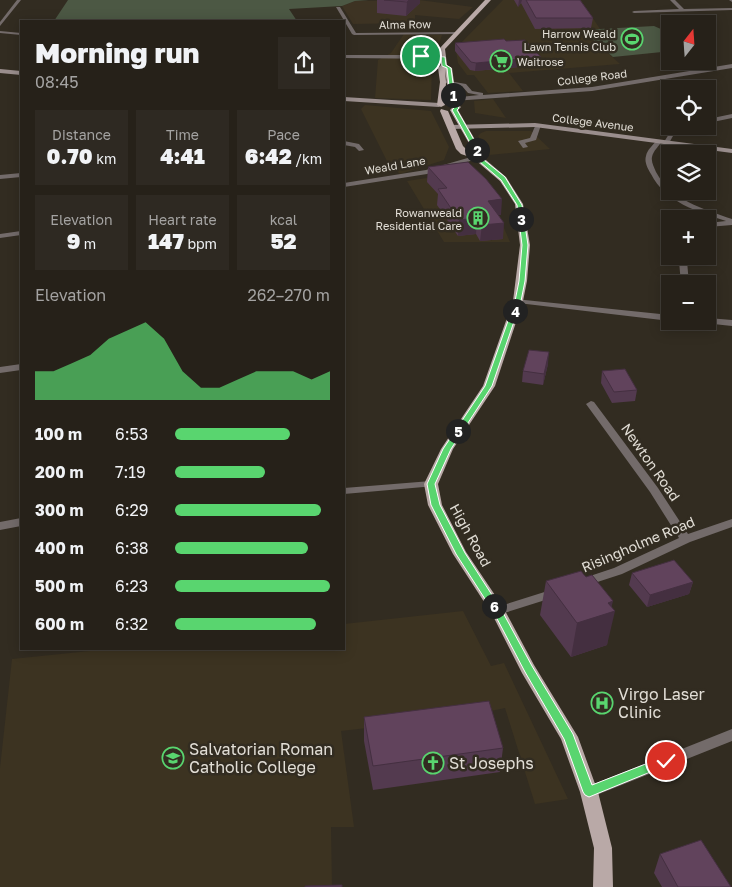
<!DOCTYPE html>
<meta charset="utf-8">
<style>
body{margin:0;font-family:"Golos Text",sans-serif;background:#2e2922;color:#f1f3f6;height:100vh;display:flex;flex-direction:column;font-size:19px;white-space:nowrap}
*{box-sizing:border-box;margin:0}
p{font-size:16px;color:#a4a3a2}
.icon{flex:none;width:28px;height:28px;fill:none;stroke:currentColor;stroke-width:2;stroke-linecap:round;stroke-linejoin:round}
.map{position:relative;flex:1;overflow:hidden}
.sheet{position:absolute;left:20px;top:20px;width:325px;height:630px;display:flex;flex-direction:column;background:#262119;border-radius:0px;box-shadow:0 2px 12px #0003,0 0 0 1px #423e38}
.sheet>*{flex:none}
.needle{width:32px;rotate:17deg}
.tools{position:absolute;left:661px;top:15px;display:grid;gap:10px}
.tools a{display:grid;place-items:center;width:55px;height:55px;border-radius:0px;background:#262119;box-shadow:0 2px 12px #0003,0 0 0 1px #423e38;font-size:25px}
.pin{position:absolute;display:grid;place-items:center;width:42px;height:42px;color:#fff;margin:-21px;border:2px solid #fff;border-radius:50%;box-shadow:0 1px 5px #0007}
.km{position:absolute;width:25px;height:25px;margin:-12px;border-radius:50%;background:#222;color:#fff;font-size:14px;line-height:25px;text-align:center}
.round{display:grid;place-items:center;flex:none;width:52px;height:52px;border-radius:0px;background:#2e2922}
.head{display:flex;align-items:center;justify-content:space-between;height:85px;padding:0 15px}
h1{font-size:28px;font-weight:800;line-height:38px}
.figures{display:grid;grid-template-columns:repeat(3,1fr);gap:8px;height:85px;padding:5px 15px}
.figures div{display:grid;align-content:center;border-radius:0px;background:#2e2922;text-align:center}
.figures b{font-size:21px;font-weight:800}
.figures small{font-size:14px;font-weight:400}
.figures p{font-size:14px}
.chart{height:140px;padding:10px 15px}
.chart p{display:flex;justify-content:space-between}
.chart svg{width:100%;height:90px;margin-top:5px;fill:#59d56f;opacity:.7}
ul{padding:0 15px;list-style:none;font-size:16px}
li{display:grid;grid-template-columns:80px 60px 1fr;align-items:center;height:38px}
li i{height:12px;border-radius:6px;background:#59d56f}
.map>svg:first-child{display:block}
.built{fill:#3c3321}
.industrial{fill:#3d3323}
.green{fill:#4c5844}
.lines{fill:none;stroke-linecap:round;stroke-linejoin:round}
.street{fill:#736b6a;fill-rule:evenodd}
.secondary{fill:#9a8e8d;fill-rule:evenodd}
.primary{fill:#b9a9a7;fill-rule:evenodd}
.wall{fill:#533a4f}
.shaded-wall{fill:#442f40}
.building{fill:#61435c;stroke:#442f40}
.route{fill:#59d56f;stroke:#fff}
.labels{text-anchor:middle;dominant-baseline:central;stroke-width:5;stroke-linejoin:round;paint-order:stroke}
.far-street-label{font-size:11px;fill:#e2ded6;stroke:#322c21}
.far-poi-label{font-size:11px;fill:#e2ded6;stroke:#322c21;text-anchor:end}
.street-label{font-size:14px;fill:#e2ded6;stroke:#322c21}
.near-poi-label{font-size:16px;fill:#e2ded6;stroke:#322c21;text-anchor:start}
</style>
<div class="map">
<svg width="732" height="887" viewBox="0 0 732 887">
<rect width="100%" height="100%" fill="#322c21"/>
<path class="built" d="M503,0h78l19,29 -17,1 37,34 -111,9 14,18 -35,2 -14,-18h-7l-9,-12 -2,-12 1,-4z
M404,34l38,1 -10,31 -1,34 -56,-2 3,-38 13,-7z
M493,99l13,19 -31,-5 -1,-12z
M365,105l66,6 18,36 -5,13 -44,14 -12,-11 -27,-54z
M486,131h45l19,18 -61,6 -11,-19 3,-3z
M473,171l11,10 26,61h-66l-37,-61z
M463,611l28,55 13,-3 64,136 -33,5 -30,-96 -42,9 -122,14 13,96h-23l1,60h-332v-119l12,-109 97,-10h235v-25z"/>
<path class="industrial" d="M419,0l54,7 -14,12 -44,-4v8l-62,1 -11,-18 13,-5z"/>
<path class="green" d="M68,0h301l-14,1 -13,5 -53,3 8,12h-243z
M654,26l16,7v22l-8,-3 -49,5 -31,-27z"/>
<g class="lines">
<path class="street" d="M17,0h4l-21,26v-4z
M670,0h5l9,9 48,-1v2l-98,3 -2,-1 2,-1 45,-2z
M729,0h3v2z
M336,7h4l16,26 101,-1 2,1 -2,1 -103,1 -2,-1z
M0,31l21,2v2l-21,-2z
M344,55h99l3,2 -3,2 -99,-1z
M732,64v4l-140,23 -139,10 -3,-2 1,-1 28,-3 -11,-2 -6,-7 -22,-4 3,-2 23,4 6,7 11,2v2l109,-8z
M732,114v4l-24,5v-4z
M536,124l5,1 -5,15 -11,3 3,4 -5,1 -5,-7 12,-3z
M685,126h9l-21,10 -4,7h-4l-1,-1 5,-8z
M657,140l5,1c-3,5 -9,10 -10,16 -1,5 2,10 4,15 15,28 47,37 76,47v6l-24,2v-4l18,-2c-28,-9 -61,-19 -75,-47 -3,-5 -7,-12 -5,-18 1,-6 7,-11 11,-16z
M344,141l15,3 5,6 -5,1 -4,-4 -11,-2z
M478,155l2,1v2l-53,16 -83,13v-4l82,-13z
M21,173v4l-21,2v-4z
M21,231v4l-21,3v-4z
M682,256h8l-3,5 2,23h-8l-2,-23z
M515,299l155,16v6l-152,-18h-3z
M708,318l24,2v6l-28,-3 -1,-2h5z
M21,364v6l-21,3v-6z
M591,401l3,1 64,86 30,46 44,-15v8l-42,15 -68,32 -40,13 -4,-1 -2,-3 2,-3 36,-12 65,-30 -29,-46 -64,-88z
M431,481l4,1 1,2 -1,2 -91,8v-6z
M21,518v8l-21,4v-8z
M554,589l4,1 2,3 -2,3 -60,19 -4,-1 -2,-3 2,-3z
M732,729v12l-143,57 -5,-2 -2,-4 2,-4z"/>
<path class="secondary" d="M0,69l21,2v4l-21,-2z
M344,97l95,6 3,2 -3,2 -95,-6z
M535,123l197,26v4l-197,-26 -84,2 -3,-2 3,-2z"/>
<path class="primary" d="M485,0h6l-46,49 2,16 5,3 5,36 4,3 -3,3 24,42 -2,3 26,22 17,27 7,41 -3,36 -4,20 -28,85 -42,63 -15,35 4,21 24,47 37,55 31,58 44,72 20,55 14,56 1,39h-20l1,-39 -14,-56 -19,-53 -39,-66 -30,-59 -39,-60 -25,-49 -4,-21 17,-35 42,-63 30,-85 7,-56 -5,-41 -15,-23 -27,-23 -12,-4 -5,-5 -16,-38 1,-2 7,2 15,35 4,4 7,2 -24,-42 3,-3 -3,-2 -5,-36 1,13 -1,23 -4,2 -4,-2 3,-23 -2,-14 3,-3 -2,-16z"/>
</g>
<path class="wall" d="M377,0h43v3l-14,13 -29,-3z
M514,0h66l13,18 -2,10 -56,1 -14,-26 -3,4z
M506,41l34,24 -65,6 -5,-1 -15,-19v-8z
M428,167l73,48h-2l4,24 -23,2 -4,-7 -18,2 -21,-31 1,-11 -11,-12z
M548,364l-5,21 -21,-3 1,-11z
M602,371l35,19 -2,11 -23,2 -11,-20z
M632,573l61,9 -4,12 -42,13 -18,-22z
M546,581l66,26 -5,38 -36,12 -31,-42z
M364,717l139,31 -3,24 -127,18 -9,-49z
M660,854l71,33h-69l-8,-14z"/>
<path class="shaded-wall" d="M409,0h11v3l-14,13 1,-14z
M519,0h3l-1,3 -3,4z
M541,57l-1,8 -65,6 1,-8z
M502,199l-1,16 -15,2 2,-16z
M477,218l-1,16 -18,2 1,-16z
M504,223l-1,16 -23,2 2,-16z
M549,352l-1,12 -5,21 1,-11z
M693,582l-4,12 -42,13 3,-12z
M613,601l-3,12 5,-2 -8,34 -36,12 6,-34 31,-20z"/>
<path class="building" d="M384,0h25l-2,2z
M526,0h54l13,18h-57z
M504,39l2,2 19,-1 16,17 -65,6 -5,-1 -16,-19z
M468,162l18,17 16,20 -14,2 16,22 -22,2 -5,-7 -18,2 -21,-31 9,-1 -19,-21z
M529,350l20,2 -5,22 -21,-3z
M625,369l12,21 -23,2 -12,-21z
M674,560l19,22 -43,13 -18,-22z
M581,571l5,6 6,-2 21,26 -5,2 7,8 -38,12 -31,-42z
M489,701l14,47 -130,18 -9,-49z
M701,840l30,47h-53l-18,-33z
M342,885v2h-37v-1z"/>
<path class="route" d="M420,55l25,2 1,8 5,3 5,37 3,3 -2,2 24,42 -2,4 26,21 17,28 6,40 -3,36 -4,20 -29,85 -41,63 -16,35 5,21 25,48 36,56 31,57 41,68 19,51 74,-29 4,1 2,4 -2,3 -81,33 -4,-2 -2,-3 -19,-53 -39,-67 -31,-59 -38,-59 -25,-49 -4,-21 16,-35 42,-63 30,-85 4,-20 3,-36 -5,-40 -16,-25 -28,-24 2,-4 -23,-42 2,-2 -3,-3 -4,-37 -5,-2 -1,-8h-20z"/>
<defs>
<g id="stadium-ring" transform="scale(1.125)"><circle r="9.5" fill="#322c21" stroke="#59d56f" stroke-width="1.5"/><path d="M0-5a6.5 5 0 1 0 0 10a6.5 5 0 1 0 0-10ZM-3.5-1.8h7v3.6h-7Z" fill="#59d56f"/></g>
<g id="supermarket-ring" transform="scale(1.125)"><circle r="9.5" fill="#322c21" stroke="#59d56f" stroke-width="1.5"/><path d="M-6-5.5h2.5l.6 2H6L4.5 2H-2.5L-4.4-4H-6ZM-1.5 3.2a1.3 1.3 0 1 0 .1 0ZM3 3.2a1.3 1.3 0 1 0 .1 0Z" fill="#59d56f"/></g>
<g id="building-ring" transform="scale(1.125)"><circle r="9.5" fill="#322c21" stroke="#59d56f" stroke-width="1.5"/><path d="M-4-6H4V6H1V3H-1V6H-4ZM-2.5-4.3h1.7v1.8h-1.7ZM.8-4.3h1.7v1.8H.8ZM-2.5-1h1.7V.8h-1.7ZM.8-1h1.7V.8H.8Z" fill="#59d56f"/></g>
<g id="hospital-ring" transform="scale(1.125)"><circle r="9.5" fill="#322c21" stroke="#59d56f" stroke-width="1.5"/><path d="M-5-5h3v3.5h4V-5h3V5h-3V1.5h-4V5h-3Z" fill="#59d56f"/></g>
<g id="school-ring" transform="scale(1.125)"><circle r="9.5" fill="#322c21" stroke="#59d56f" stroke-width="1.5"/><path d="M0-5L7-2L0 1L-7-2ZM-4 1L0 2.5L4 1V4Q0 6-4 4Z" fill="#59d56f"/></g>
<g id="church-ring" transform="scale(1.125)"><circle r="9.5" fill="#322c21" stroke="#59d56f" stroke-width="1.5"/><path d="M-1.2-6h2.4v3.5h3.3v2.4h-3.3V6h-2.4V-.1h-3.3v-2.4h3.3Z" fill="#59d56f"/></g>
</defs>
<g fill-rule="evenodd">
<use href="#stadium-ring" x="632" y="39"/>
<use href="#supermarket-ring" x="501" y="61"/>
<use href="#building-ring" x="478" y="218"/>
<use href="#hospital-ring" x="602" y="703"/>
<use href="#school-ring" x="173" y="758"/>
<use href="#church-ring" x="433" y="763"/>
</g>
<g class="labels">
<g class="far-street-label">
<text transform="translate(405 24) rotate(-1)">Alma Row</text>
<text transform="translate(592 77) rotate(-7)">College Road</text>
<text transform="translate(593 122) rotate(7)">College Avenue</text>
<text transform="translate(395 165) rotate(-10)">Weald Lane</text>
</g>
<g class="far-poi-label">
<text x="616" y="33">Harrow Weald<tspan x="616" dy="13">Lawn Tennis Club</tspan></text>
<text x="517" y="61" text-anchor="start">Waitrose</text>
<text x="462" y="212">Rowanweald<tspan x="462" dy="13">Residential Care</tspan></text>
</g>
<g class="street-label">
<text transform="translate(651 462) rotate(55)">Newton Road</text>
<text transform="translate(471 535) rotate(61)">High Road</text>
<text transform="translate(638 544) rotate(-23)">Risingholme Road</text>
</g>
<g class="near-poi-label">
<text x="618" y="694">Virgo Laser<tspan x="618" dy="18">Clinic</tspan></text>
<text x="189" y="749">Salvatorian Roman<tspan x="189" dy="18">Catholic College</tspan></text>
<text x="449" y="763">St Josephs</text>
</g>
</g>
</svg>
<div class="tools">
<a><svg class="needle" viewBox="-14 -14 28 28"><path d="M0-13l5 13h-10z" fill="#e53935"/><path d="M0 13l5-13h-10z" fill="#a4a3a2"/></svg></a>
<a><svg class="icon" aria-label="locate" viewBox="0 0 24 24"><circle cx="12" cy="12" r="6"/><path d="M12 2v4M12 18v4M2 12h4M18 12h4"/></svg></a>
<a><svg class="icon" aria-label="layers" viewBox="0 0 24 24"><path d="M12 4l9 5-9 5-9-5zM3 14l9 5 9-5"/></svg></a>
<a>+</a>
<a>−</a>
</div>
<div class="pin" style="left:421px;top:56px;background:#1e9e55"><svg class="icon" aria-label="arrive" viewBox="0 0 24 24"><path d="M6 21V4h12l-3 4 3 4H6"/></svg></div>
<div class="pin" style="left:666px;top:761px;background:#d93025"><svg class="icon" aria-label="check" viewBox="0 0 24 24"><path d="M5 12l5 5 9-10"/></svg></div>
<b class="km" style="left:453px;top:95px">1</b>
<b class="km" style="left:477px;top:150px">2</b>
<b class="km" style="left:521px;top:219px">3</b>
<b class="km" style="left:515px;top:311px">4</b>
<b class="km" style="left:458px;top:431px">5</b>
<b class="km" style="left:494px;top:606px">6</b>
<section class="sheet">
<div class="head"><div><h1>Morning run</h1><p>08:45</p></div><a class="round"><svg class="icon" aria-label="share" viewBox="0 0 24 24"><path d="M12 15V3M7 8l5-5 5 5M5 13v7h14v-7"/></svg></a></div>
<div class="figures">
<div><p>Distance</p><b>0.70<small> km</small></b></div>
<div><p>Time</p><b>4:41</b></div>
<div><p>Pace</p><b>6:42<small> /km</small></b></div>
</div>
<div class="figures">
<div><p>Elevation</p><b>9<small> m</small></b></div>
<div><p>Heart rate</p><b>147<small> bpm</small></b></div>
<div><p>kcal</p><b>52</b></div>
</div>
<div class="chart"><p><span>Elevation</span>262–270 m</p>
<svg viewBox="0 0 160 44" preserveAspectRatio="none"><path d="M0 44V30L10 30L20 26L30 22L40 14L50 10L60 6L70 14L80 30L90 38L100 38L110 34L120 30L130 30L140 30L150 34L160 30V44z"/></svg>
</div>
<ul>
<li><b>100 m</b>6:53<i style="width:74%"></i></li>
<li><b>200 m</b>7:19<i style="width:58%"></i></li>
<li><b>300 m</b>6:29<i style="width:94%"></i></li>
<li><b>400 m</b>6:38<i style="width:86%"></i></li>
<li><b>500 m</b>6:23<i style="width:100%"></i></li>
<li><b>600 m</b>6:32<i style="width:91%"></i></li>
</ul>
</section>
</div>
